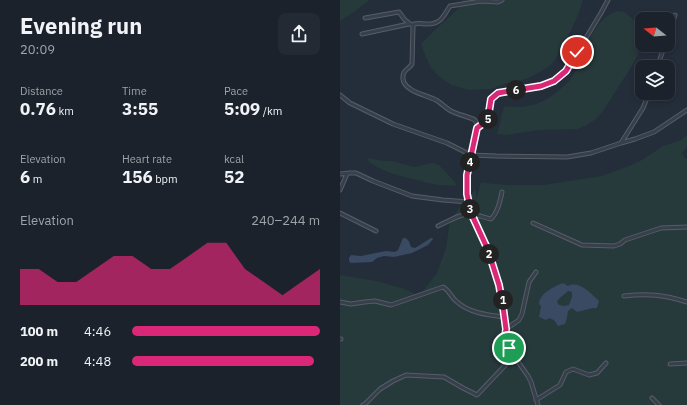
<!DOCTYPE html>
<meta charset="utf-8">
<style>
body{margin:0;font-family:"IBM Plex Sans",sans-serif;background:#242a34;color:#f1f3f6;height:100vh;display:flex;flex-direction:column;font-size:15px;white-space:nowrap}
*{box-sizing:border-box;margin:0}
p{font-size:13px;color:#a0a4a9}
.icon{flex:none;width:22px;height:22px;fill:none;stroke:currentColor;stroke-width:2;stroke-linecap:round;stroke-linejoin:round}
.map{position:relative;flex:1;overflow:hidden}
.side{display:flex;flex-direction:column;background:#1b222c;width:340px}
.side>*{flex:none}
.needle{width:26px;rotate:287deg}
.fabs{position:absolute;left:295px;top:12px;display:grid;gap:8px}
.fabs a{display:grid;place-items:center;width:40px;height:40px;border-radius:8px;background:#1b222c;box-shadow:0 2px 6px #0003,0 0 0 1px #393f48;font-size:20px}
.pin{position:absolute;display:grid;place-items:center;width:34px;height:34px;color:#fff;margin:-17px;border:2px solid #fff;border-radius:50%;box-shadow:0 1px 4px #0007}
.km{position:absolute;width:20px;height:20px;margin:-10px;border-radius:50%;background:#222;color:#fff;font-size:11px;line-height:20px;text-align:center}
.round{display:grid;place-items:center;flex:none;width:42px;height:42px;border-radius:8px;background:#242a34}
.summary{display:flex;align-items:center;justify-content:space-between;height:68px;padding:0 20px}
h1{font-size:22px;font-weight:700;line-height:30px}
.metrics{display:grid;grid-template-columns:repeat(3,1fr);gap:6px;height:68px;padding:4px 20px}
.metrics div{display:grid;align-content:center}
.metrics b{font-size:17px;font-weight:700}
.metrics small{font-size:11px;font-weight:400}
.metrics p{font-size:11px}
.chart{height:112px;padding:8px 20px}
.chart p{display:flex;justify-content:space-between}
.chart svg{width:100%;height:72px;margin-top:4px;fill:#db2777;opacity:.7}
ul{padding:0 20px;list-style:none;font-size:13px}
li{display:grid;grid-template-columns:64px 48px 1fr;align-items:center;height:30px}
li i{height:10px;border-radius:5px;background:#db2777}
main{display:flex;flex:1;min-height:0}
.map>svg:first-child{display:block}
.green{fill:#26393b}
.water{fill:#3a4a63;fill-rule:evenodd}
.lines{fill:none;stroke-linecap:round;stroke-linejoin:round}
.minor-casing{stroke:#555d68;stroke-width:5}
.minor{stroke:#373f4b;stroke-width:3}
.route-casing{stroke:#fff;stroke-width:8}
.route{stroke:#db2777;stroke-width:5}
</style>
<main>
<section class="side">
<div class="summary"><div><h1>Evening run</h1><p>20:09</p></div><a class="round"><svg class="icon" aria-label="share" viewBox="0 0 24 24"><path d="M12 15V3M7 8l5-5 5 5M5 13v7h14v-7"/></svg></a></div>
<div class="metrics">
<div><p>Distance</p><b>0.76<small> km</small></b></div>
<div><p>Time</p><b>3:55</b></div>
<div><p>Pace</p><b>5:09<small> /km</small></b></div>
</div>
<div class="metrics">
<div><p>Elevation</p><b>6<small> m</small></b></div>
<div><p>Heart rate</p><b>156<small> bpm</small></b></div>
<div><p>kcal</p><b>52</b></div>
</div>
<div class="chart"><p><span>Elevation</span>240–244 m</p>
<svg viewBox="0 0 160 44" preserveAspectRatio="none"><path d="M0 44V22L10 22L20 30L30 30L40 22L50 14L60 14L70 22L80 22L90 14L100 6L110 6L120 22L130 30L140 38L150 30L160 22V44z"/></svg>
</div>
<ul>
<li><b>100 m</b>4:46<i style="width:100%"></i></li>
<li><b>200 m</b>4:48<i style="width:97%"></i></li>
</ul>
</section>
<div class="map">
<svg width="347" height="405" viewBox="0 0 347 405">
<rect width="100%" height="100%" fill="#242d3a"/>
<path class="green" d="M0,0h30l-16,12 -14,9z
M122,0h121l-4,13 -14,30 -6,9 -2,5 -6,8 -11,7 -14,7 -10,3 -9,1 -16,6 -22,1 -17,-5 -10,-6 -11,-11 -5,-11 -5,-13 15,-15 24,-22z
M278,11l6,1 4,3 8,7 6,7v11l-5,16 -5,10 -29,45 -7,8 -9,6 -10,4 -38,1 -32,5 -10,-1 7,-27c6,-1 12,0 18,0 7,-1 15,-3 21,-6 9,-4 23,-16 29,-24 14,-20 18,-59 46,-66z
M347,135v12l-5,6 3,6 2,-1v247h-347v-130l36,6 29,8 14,7 18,-23 9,-25 4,-27 16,-23 10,-9v11l5,-18 5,1 20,2h37l59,-9 27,-10 13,-6 21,-14 18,-6z
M28,158l15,3h9l22,6 19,-4 6,2 15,16 2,3 -1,2c-7,-1 -15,0 -22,-2 -7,-1 -14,-4 -21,-5 -16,-4 -30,-8 -43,-17z"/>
<path class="water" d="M63,238c5,-1 7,5 8,9l4,1 16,-10h1l1,1 -5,6 -16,8 -18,4 -10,-1 -7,2 -5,4 -21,1 -2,-2v-3l2,-3 10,1 25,-5 9,1 3,-2z
M223,283l5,3c12,-6 23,8 31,15l-2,7h-4l-16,4 -5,-4 -4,3 -1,7 -2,6 -7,2 -4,-6 -5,-2 -3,2 -7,-3 2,-11 -2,-2c1,-11 14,-17 24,-21zM228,291l4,1v5l-3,8 -5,1 -5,-1 -2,-3c2,-5 7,-7 11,-11z"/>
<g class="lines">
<g class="minor-casing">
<path id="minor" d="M25,18l34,-6 6,8 8,6
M22,34l47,-10
M328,36l7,-21
M317,67l8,-22
M0,95l10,8 43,21 54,19 24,12 25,1 71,1 24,-4 30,-10 22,-35 6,-15
M137,128v-4l-2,-4c-8,-4 -16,-5 -24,-9 -5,-3 -10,-8 -15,-11 -10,-5 -32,-9 -33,-21 -1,-9 5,-9 9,-15l1,-38 1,-2c4,-1 9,0 13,0 14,0 16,-7 23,-18l31,-5 17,1 4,-2
M281,143l14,-4 19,-7 33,-22
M0,174l10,-1h6l17,8 39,15 31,4 26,2
M0,190l7,-16
M0,213l36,18
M193,223l49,22 32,1 6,-2 5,-4 36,-12 26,-1
M98,226c9,-4 25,-14 34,-12 7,1 13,4 19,5 7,-7 9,-18 11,-27
M284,296c24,-3 40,-1 63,6
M0,302l11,2 14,-2 10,-1 16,4 52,-18c6,3 8,10 13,14 13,12 31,14 48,16
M166,329l13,-9 3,-6 7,-32 7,-10
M0,339h1
M330,364l17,-1
M312,398l7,7
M196,400l24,-15 6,-13 7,-3 16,6 8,-2 9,-10
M23,405l2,-1 15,-15 13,-8 13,-6 38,2 19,11 14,7 37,-39
M198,405l-7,-23 -3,-6 -14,-20 -5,-8 -4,-9 1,-10 -3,-22 -4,-22 -11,-35 -17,-37 -4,-19v-19l10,-47 8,-6 3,-4 3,-19 7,-6 43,-7 13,-5 12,-10 35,-58 7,-13"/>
</g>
<use href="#minor" class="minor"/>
</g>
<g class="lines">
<g class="route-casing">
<path id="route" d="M169,348l-4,-10 1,-9 -3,-22 -4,-22 -11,-35 -17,-37 -4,-19v-19l10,-47 8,-6 3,-4 3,-19 7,-6 43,-7 13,-5 12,-10 11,-19"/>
</g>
<use href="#route" class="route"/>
</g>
</svg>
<div class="fabs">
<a><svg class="needle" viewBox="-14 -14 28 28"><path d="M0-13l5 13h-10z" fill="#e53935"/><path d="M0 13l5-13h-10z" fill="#a0a4a9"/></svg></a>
<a><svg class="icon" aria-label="layers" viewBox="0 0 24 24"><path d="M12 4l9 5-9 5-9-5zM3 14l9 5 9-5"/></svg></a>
</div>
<div class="pin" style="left:169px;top:348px;background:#1e9e55"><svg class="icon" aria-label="arrive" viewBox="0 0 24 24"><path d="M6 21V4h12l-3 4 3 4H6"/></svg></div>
<div class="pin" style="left:237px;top:52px;background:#d93025"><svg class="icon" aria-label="check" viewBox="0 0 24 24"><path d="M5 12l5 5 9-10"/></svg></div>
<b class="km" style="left:163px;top:300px">1</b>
<b class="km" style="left:149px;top:254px">2</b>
<b class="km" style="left:130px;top:209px">3</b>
<b class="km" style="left:130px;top:162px">4</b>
<b class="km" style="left:148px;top:119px">5</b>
<b class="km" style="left:176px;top:90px">6</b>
</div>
</main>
